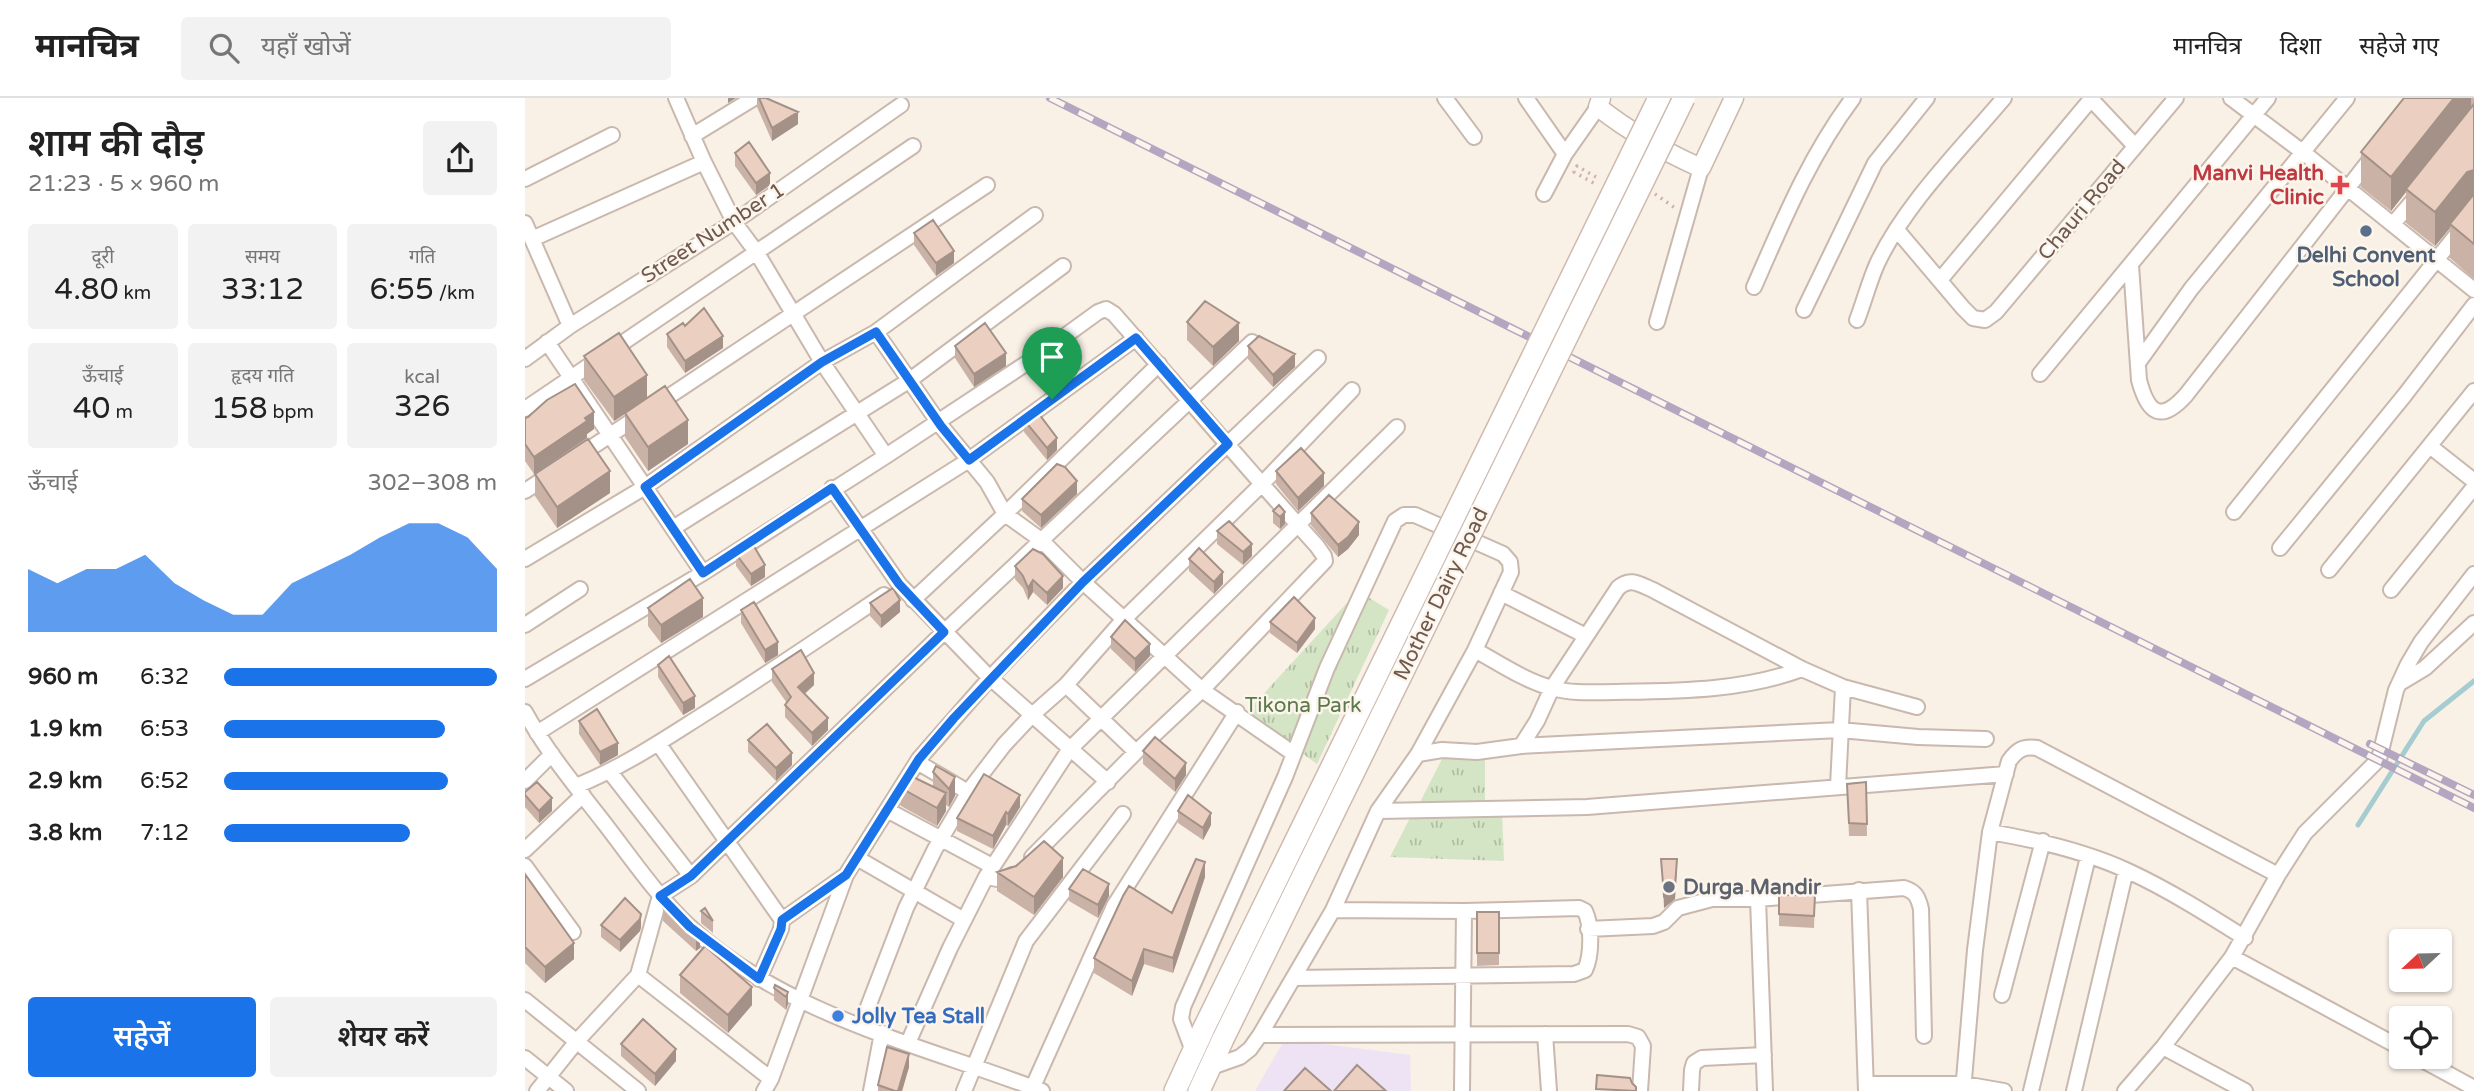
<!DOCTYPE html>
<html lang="hi">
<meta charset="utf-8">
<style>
body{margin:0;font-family:"Varela Round","Noto Sans Devanagari",sans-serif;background:#f2f2f2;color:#222;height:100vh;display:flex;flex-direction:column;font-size:26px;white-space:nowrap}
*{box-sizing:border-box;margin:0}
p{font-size:23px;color:#767676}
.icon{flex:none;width:38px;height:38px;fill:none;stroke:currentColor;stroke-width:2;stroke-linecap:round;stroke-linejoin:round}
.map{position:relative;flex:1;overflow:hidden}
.drawer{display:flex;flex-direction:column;background:#fff;width:525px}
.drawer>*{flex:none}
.needle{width:46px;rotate:248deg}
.buttons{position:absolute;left:1864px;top:831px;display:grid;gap:14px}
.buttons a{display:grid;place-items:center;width:63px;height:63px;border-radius:7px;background:#fff;box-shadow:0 2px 5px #0004;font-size:35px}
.pin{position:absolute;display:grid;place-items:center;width:60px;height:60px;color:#fff;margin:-72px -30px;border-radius:50% 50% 50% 0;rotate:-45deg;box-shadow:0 0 7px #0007}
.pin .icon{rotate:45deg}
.round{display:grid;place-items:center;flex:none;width:74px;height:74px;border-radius:7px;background:#f2f2f2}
.overview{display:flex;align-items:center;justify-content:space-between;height:119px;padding:0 28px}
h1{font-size:38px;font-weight:600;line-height:52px}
.figures{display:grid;grid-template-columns:repeat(3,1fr);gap:10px;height:119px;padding:7px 28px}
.figures div{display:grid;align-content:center;border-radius:7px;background:#f2f2f2;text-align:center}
.figures b{font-size:30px;font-weight:600}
.figures small{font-size:19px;font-weight:400}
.figures p{font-size:19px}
.chart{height:196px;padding:14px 28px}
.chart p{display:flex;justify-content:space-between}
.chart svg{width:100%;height:126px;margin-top:7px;fill:#1a73e8;opacity:.7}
.primary-button{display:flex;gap:14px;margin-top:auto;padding:14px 28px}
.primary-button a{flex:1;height:80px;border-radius:7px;background:#1a73e8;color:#fff;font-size:28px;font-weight:600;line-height:80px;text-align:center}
.primary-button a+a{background:#f2f2f2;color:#222}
ul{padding:0 28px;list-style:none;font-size:23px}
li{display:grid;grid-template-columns:112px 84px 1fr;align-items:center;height:52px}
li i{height:18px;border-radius:9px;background:#1a73e8}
header{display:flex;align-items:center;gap:42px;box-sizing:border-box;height:98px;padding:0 35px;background:#fff;border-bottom:2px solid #e0e0e0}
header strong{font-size:33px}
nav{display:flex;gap:38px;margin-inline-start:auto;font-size:24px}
.search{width:490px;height:63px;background:#f2f2f2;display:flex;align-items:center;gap:18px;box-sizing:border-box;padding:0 24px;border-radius:7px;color:#767676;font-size:26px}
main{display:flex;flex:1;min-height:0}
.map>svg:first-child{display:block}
.education{fill:#ede3f5}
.grass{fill:url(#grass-tufts)}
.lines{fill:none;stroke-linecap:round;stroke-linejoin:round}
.stream{stroke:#a4ccd1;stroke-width:5}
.minor-casing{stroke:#c9b8ad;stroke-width:18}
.tertiary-casing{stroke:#c9b8ad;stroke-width:21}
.secondary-casing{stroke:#cebaae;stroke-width:24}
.path{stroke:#d0b2a4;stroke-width:3.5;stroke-dasharray:2 5;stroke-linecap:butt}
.minor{stroke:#fff;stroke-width:14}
.tertiary{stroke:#fff;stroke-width:18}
.secondary{stroke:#fff;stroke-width:21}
.rail-casing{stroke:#b3a6c1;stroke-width:8}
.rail{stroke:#fcf5eb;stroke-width:5;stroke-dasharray:16;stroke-linecap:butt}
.secondary-bridge-casing{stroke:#cebaae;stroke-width:24;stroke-linecap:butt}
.secondary-bridge{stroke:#fff;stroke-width:21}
.wall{fill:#cab2a6}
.shaded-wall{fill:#a49187}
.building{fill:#ebcfc1;stroke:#a49187;stroke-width:2}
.route-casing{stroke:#fff;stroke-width:14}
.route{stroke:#1a73e8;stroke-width:9}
.health-dot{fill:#e0444e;stroke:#fcf5eb;stroke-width:2.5}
.service-dot{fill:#5c6f8a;stroke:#fcf5eb;stroke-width:2.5}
.worship-dot{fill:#6b7280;stroke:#fcf5eb;stroke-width:2.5}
.shop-dot{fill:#3f7fe0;stroke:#fcf5eb;stroke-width:2.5}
.labels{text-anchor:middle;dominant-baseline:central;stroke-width:5;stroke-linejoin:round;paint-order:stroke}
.health-label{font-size:21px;font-weight:bold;fill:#be3a42;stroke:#fcf5eb;text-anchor:end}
.street-label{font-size:21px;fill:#6f584e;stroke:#fcf5eb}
.service-label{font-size:21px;font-weight:bold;fill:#4e5e75;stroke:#fcf5eb}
.park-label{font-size:21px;fill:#5b794b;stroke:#fcf5eb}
.worship-label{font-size:21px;font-weight:bold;fill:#5b616d;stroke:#fcf5eb;text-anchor:start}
.shop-label{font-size:21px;font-weight:bold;fill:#366cbe;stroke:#fcf5eb;text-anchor:start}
</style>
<header>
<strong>मानचित्र</strong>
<div class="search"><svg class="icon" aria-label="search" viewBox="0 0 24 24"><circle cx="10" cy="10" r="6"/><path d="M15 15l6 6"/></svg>यहाँ खोजें</div>
<nav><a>मानचित्र</a><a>दिशा</a><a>सहेजे गए</a></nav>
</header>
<main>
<section class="drawer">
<div class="overview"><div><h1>शाम की दौड़</h1><p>21:23 · 5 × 960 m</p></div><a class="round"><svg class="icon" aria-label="share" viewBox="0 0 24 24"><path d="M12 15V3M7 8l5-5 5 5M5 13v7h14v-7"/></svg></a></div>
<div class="figures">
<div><p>दूरी</p><b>4.80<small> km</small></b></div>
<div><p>समय</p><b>33:12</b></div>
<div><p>गति</p><b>6:55<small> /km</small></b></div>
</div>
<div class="figures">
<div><p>ऊँचाई</p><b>40<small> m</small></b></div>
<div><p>हृदय गति</p><b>158<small> bpm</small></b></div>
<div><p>kcal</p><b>326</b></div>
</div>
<div class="chart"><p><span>ऊँचाई</span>302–308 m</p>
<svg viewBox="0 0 160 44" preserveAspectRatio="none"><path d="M0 44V22L10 27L20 22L30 22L40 17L50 27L60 33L70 38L80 38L90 27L100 22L110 17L120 11L130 6L140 6L150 11L160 22V44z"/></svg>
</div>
<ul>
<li><b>960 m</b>6:32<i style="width:100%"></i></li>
<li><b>1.9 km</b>6:53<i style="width:81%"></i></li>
<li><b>2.9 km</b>6:52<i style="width:82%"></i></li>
<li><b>3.8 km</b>7:12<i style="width:68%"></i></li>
</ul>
<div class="primary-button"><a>सहेजें</a><a>शेयर करें</a></div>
</section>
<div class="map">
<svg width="1949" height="993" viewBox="0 0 1949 993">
<defs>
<pattern id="grass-tufts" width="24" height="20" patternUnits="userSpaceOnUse" patternTransform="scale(1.75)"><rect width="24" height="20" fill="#d4e5c6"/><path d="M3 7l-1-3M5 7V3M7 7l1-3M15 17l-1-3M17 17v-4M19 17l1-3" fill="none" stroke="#b0bca3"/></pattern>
</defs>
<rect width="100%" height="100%" fill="#f9f0e6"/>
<path class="education" d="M760,941l125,16 1,36h-156z"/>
<path class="grass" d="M833,493l31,19 -72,154 -71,-51z
M960,656v49l-67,3 25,-49z
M887,716h90l2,47 -114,-4z"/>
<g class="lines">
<path class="stream" d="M1833,727l66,-104 50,-40"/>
<g class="minor-casing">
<path id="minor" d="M151,0l28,64 30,60 23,31 65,109 64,94
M920,0l29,39
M1001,0l39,56
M1565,0l45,48
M1706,0l73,55 170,137
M167,38l62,-38
M0,81l87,-44
M1019,96l21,-40 33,-47
M0,125l45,103
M1868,126l24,-28
M1372,132l66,78 10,10 12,2 11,-8 180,-214
M7,141l172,-77
M1606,167l8,115c9,34 22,43 47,15l186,-238
M1415,182l152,-182
M1229,189c29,-66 55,-130 99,-189
M1279,212l71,-147 52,-65
M1332,222c7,-18 12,-38 20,-56 28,-60 84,-115 127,-166
M1132,224l44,-154
M351,234l65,94 46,56 18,32 36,26 42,42 119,108 92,64
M22,244l156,231
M0,261l45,-33 164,-104 167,-117
M1613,265l53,-74 156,-191
M1515,276l228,-276
M131,307l331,-220
M0,311l388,-263
M1906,349l43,34
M55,357l59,-39
M307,390l67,96 88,91 121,107
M0,393l26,-17
M1709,414l240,-299
M148,430l237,-148 153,-114
M1755,450l124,-152 70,-91
M0,461l120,-72 177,-125 54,-30 159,-117
M1804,472l145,-179
M1866,492l83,-103
M976,495l85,43
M388,502l92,-86 154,-150
M0,527l55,-36
M950,552c24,13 50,31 77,38 20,6 43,4 64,4 62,-1 127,-1 186,-23
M0,581l178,-106 183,-117 150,-99 62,-45 8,-3 8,5c68,77 134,156 203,232l7,10 1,5 -123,129 -66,62 -104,105
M1875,585l25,-15 49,-45
M541,587l70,67
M0,614c22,40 52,76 80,112 27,35 52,72 84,102 97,90 233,119 353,165
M12,635l432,-273 167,-122
M133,645l124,177 -1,9 -22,50
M996,648l16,-25 15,-33 66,-100c12,-11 21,-4 35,2l149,79 41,18 74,20
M893,656l24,-4 35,2 44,-6 319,-16 78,7 68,2
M392,664l51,30
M85,674l81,104
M0,683l27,-27
M51,688c45,-18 84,-44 125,-70 62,-39 122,-80 183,-121
M1313,688l5,-99
M362,712l105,56
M853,713l209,-4 419,-33
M0,752l58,-55
M332,760l107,62
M0,768l48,66
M461,779l17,3 9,-5
M1334,792l7,201
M1233,801l7,192
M257,822l64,-45
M1063,831l65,-3 11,-4 14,-14 34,-9h46l146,-11c12,4 14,9 17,21l3,127
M1720,840c-38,-24 -76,-48 -117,-67 -43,-20 -91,-31 -138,-39l19,-71c8,-11 14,-15 28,-13l241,127
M1707,859l169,91
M113,877l133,104
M769,880l280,-4 11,-4c7,-15 7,-44 0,-59l-6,-3 -115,3 -131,-1
M1477,897l41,-154
M0,902l113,91
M336,927l45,-117 29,-59 36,-61 33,-43 28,-30 34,-30 58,-66 137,-134 91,-95
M1020,936l4,57
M735,937l368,-1 10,3 5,9 -3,45
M383,945l42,-95 36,-71 83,-127 328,-323
M1638,949l82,44
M668,953l-12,-32 2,-12 102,-230 42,-109 68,-147 9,-6h11l88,39 7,8 1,10 -36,78 -57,104 -40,57 -45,99 -73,125 -10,14 -10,8 -31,11
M1892,959l57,31
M0,960l41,33
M1341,986h98l40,7
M12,993l40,-50 61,-66 22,-79 31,-20 253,-244 308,-290
M239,993l7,-12 75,-204 73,-116 71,-81 93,-96 235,-224
M346,993l11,-58
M439,993l62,-150 97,-127
M506,993l83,-185 123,-194
M937,993l2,-180
M1166,993l1,-21 2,-7 8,-5 62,-3
M1438,993l12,-141 15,-118
M1506,993l57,-234
M1549,993l52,-221
M1600,993l38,-44 69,-90 46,-82 27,-42 74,-74 17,-69 12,-26 13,-22 53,-68"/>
</g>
<g class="tertiary-casing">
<path id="tertiary" d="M1076,0l-3,9c32,25 67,45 103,61l33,-70"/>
</g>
<g class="secondary-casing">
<path id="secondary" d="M650,993l29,-63
M674,993l24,-52"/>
</g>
<path class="path" d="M1071,79l-19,-11 -3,6 23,13
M1130,96l20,14"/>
<use href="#minor" class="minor"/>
<use href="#tertiary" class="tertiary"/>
<use href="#secondary" class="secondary"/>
<g class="rail-casing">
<path id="rail" d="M525,0l1424,710
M1845,646l104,51"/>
</g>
<use href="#rail" class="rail"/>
<g class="secondary-bridge-casing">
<path id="secondary-bridge" d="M679,930l455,-930
M698,941l461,-941"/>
</g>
<use href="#secondary-bridge" class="secondary-bridge"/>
</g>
<path class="wall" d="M232,0h9l32,26 -26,17 -15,-34z
M1879,0h70v181l-24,-21v-30l-15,18 -29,-23v-31l-15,19 -30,-24v-35z
M210,55l35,32 -14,10 -21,-29z
M389,135l40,30 -18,13 -22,-31z
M662,224l52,19 -26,25 -26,-26z
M142,236l56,14 -38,25 -18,-26z
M430,248l51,20 -32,21 -19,-29z
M723,248l47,21 -22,20 -25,-28z
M59,258l63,42 41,46 -40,27 -23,-34v-23l-11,7 -30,-41z
M0,320l69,11 -7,5v4l-53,36 -9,-13z
M499,322l33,30 -10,10 -23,-28z
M751,373l48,15 -26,25 -22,-27z
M10,376l75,19 -53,35 -22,-32z
M552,396l-36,34 -19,-17v-12z
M754,407l6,19 -5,5 -7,-6v-12z
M786,415l48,22 -11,14 -10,8 -27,-32z
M692,433l35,25 -9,9 -26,-21z
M211,456l29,23 -14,9 -15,-20z
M664,461l34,25 -9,10 -25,-23z
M490,468l48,22 -16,17 -14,-13 -5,8 -5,-12 -8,-9z
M345,505l30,9 -19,16 -11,-12z
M123,510l55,9 -42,26 -13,-17z
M216,512l37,45 -13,8 -24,-40z
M745,524l45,7 -18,24 -27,-20z
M586,539l39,19 -15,16 -24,-23z
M133,567l37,43 -12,7 -25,-38z
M247,571l42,16 -9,9 23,36 -16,16 -27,-29v-12l2,-2 -15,-21z
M54,623l39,34 -18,10 -21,-31z
M223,642l44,25 -16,16 -28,-29z
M618,653l43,24 -11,17 -32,-28z
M408,674l22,24 -6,11 -3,-2v6l-9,15 -36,-20v-18l32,-2z
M1341,684l1,54h-18l-2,-52z
M0,694l27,19 -13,12 -14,-16z
M495,709l-12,19 -2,-1 -13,24 -36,-18v-13z
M653,713l33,14 -8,15 -25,-17z
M1136,761l16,12 -2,28 -11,9z
M491,768l47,11 -29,38 -37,-24v-19z
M0,776l49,85 -29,24 -20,-20z
M680,779l-32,96 -29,-9 -12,32 -38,-23v-15l78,-45z
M544,791l40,7 -11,22 -29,-17z
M1290,797l-1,33 -35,-2v-12z
M138,810l37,27v13l-4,3 -33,-30z
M176,813l12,10v12l-12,-10z
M952,814h22v53l-22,1z
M76,827l40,2 -1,4 -20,21 -19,-15z
M155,877l72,30 -24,28 -48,-40z
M249,890l14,4v12l-2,6 -12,-10z
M96,946l55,17 -21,25 -34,-30z
M384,969l-7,24h-24v-6z"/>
<path class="shaded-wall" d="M203,0h8l-8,5z
M1929,0h17v16l-65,75v3l-15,19v-34z
M273,14v12l-26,17v-13z
M1949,72v34l-24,20v4l-15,18v-34l32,-40z
M245,75v12l-14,10v-12z
M429,153v12l-18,13v-13z
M714,225v18l-26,25v-19z
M198,238v12l-38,25v-12z
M481,255v13l-32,21v-13z
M770,256v13l-22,20v-12z
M122,277v24l-33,22v-24z
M69,314v17l-7,5v4l-53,36v-17z
M163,322v24l-40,27v-24z
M532,340v12l-10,10v-12z
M85,373v22l-53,35v-21z
M799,375v13l-26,25v-13z
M552,383v13l-36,34v-13z
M760,414v12l-5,5v-12z
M834,424v13l-11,14 -10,8v-12z
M727,446v12l-9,9v-13z
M240,467v12l-14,9v-12z
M698,474v12l-9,10v-12z
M538,478v12l-16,17v-12z
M508,482v12l-5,8v-12z
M178,500v19l-42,26v-18z
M375,502v12l-19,16v-12z
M790,520v11l-18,24v-10z
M253,544v13l-13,8v-13z
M625,546v12l-15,16v-13z
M289,575v12l-16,14v-12z
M170,598v12l-12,7v-12z
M303,620v12l-16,16v-13z
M93,645v12l-18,10v-13z
M267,655v12l-16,16v-13z
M661,665v12l-11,17v-13z
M430,679v19l-6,11v-18z
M421,695v18l-9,15v-18z
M495,697v12l-12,19v-12z
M27,700v13l-13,12v-12z
M481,714v13l-13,24v-13z
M686,715v12l-8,15v-12z
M538,760v19l-29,38v-18z
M1152,761l-2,40 -11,9v-12z
M680,764v15l-32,96v-15z
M584,786v12l-11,22v-13z
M116,816v13l-1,4 -20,21v-12z
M175,837v13l-4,3v-12z
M49,845v16l-29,24v-16z
M619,851v15l-12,32v-15z
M227,889v18l-24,28v-18z
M263,894v12l-2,6v-13z
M151,951v12l-21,25v-12z
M384,956v13l-7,24h-4z"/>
<path class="building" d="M234,0h7l32,14 -26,16z
M1879,0h50l-63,79 -30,-25z
M1949,6v66l-7,2 -32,40 -29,-23z
M224,44l21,31 -14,10 -21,-30z
M1949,96v50l-24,-20z
M408,122l21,31 -18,12 -22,-30z
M680,203l34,22 -26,24 -26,-25z
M179,210l19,28 -38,25 -18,-27 16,-11 2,3z
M460,225l21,30 -32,21 -19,-28z
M94,235l28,42 -33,22 -30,-41z
M734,238l36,18 -22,21 -25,-29z
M50,286l19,28 -9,6 2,3 -53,36 -9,-13v-26l3,-1 19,-17z
M140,288l23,34 -40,27 -23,-34z
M511,312l21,28 -10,10 -23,-28z
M63,341l22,32 -53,36 -22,-33z
M776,350l23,25 -26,25 -22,-27z
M532,366l8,3 12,14 -36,34 -19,-16z
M804,397l30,27 -11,15 -10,8 -27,-32z
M754,407l6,7 -5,5 -7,-6z
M704,423l23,23 -9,8 -26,-21z
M227,445l13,22 -14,9 -15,-20z
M674,450l24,24 -9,10 -25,-23z
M508,451l10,5 20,22 -16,17 -14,-13 -5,8 -5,-12 -8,-10z
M165,481l13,19 -42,27 -13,-17z
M368,490l7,12 -19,16 -11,-13z
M769,499l21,21 -18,25 -27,-21z
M229,504l24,40 -13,8 -24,-40z
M600,522l25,24 -15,15 -24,-22z
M276,552l13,23 -16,14 30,31 -16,15 -27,-28 6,-8 -19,-28z
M144,558l26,40 -12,7 -25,-38z
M72,611l21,34 -18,9 -21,-31z
M242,626l25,29 -16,15 -28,-28z
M630,639l31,26 -11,16 -32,-28z
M411,668l19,11 -6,12 -16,-17z
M459,676l36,21 -12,19 -2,-2 -13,24 -36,-18z
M384,677l37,18 -9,15 -36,-20z
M12,684l15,16 -13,13 -14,-16v-3z
M1341,684l1,42 -18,-1 -2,-39z
M663,697l23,18 -8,15 -25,-17z
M519,743l19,17 -29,39 -37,-25 19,-6z
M671,761l9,3 -32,96 -29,-9 -12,32 -38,-23 29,-62 6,-10 43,27z
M1136,761h16l-2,27 -11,10z
M558,771l26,15 -11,21 -29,-16z
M0,776l49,69 -29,24 -20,-20z
M1254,797h36l-1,21 -35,-2z
M100,800l16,16 -1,5 -20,21 -19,-15z
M140,805l35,32 -4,4 -33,-31z
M180,810l8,13 -12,-10z
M952,814h22v41h-22z
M180,848l47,41 -24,28 -48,-40z
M250,887l13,7 -2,5 -12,-9z
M118,921l33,30 -21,25 -34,-30z
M362,949l22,7 -11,37h-3l-17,-6z
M832,967l29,26h-52z
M780,970l26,23h-47z
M1072,977l33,3 2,5 4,4v4l-40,-2z"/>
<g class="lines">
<g class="route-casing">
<path id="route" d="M351,234l65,94 28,34 167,-122 92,106 -145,138 -129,136 -35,41 -73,116 -64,45 -1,9 -22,50 -69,-52 -30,-31 31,-20 253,-244 -45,-48 -67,-96 -129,85 -58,-86 177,-125z"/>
</g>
<use href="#route" class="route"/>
</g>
<path class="health-dot" d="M1811.5 76.5h7v7h7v7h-7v7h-7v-7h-7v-7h7z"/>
<circle class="service-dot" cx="1841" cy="133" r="7"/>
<circle class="worship-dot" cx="1144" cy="789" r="7"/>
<circle class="shop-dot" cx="313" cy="918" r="7"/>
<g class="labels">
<g class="health-label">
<text x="1799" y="75">Manvi Health<tspan x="1799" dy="24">Clinic</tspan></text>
</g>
<g class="street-label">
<text transform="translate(1557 112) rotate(-50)">Chauri Road</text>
<text transform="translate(188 135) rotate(-33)">Street Number 1</text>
<text transform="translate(916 496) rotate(-64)">Mother Dairy Road</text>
</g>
<g class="service-label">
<text x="1841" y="157">Delhi Convent<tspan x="1841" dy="24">School</tspan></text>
</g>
<g class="park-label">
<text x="778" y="607">Tikona Park</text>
</g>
<g class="worship-label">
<text x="1158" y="789">Durga Mandir</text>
</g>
<g class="shop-label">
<text x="327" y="918">Jolly Tea Stall</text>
</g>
</g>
</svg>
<div class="buttons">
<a><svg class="needle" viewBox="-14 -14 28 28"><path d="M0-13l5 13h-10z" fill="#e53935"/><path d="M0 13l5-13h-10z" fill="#767676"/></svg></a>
<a><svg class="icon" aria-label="locate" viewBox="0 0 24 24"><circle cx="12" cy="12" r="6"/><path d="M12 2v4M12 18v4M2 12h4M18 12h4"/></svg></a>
</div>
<div class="pin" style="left:527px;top:301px;background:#1e9e55"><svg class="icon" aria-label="arrive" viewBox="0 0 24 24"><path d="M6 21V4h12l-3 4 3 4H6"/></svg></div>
</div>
</main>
